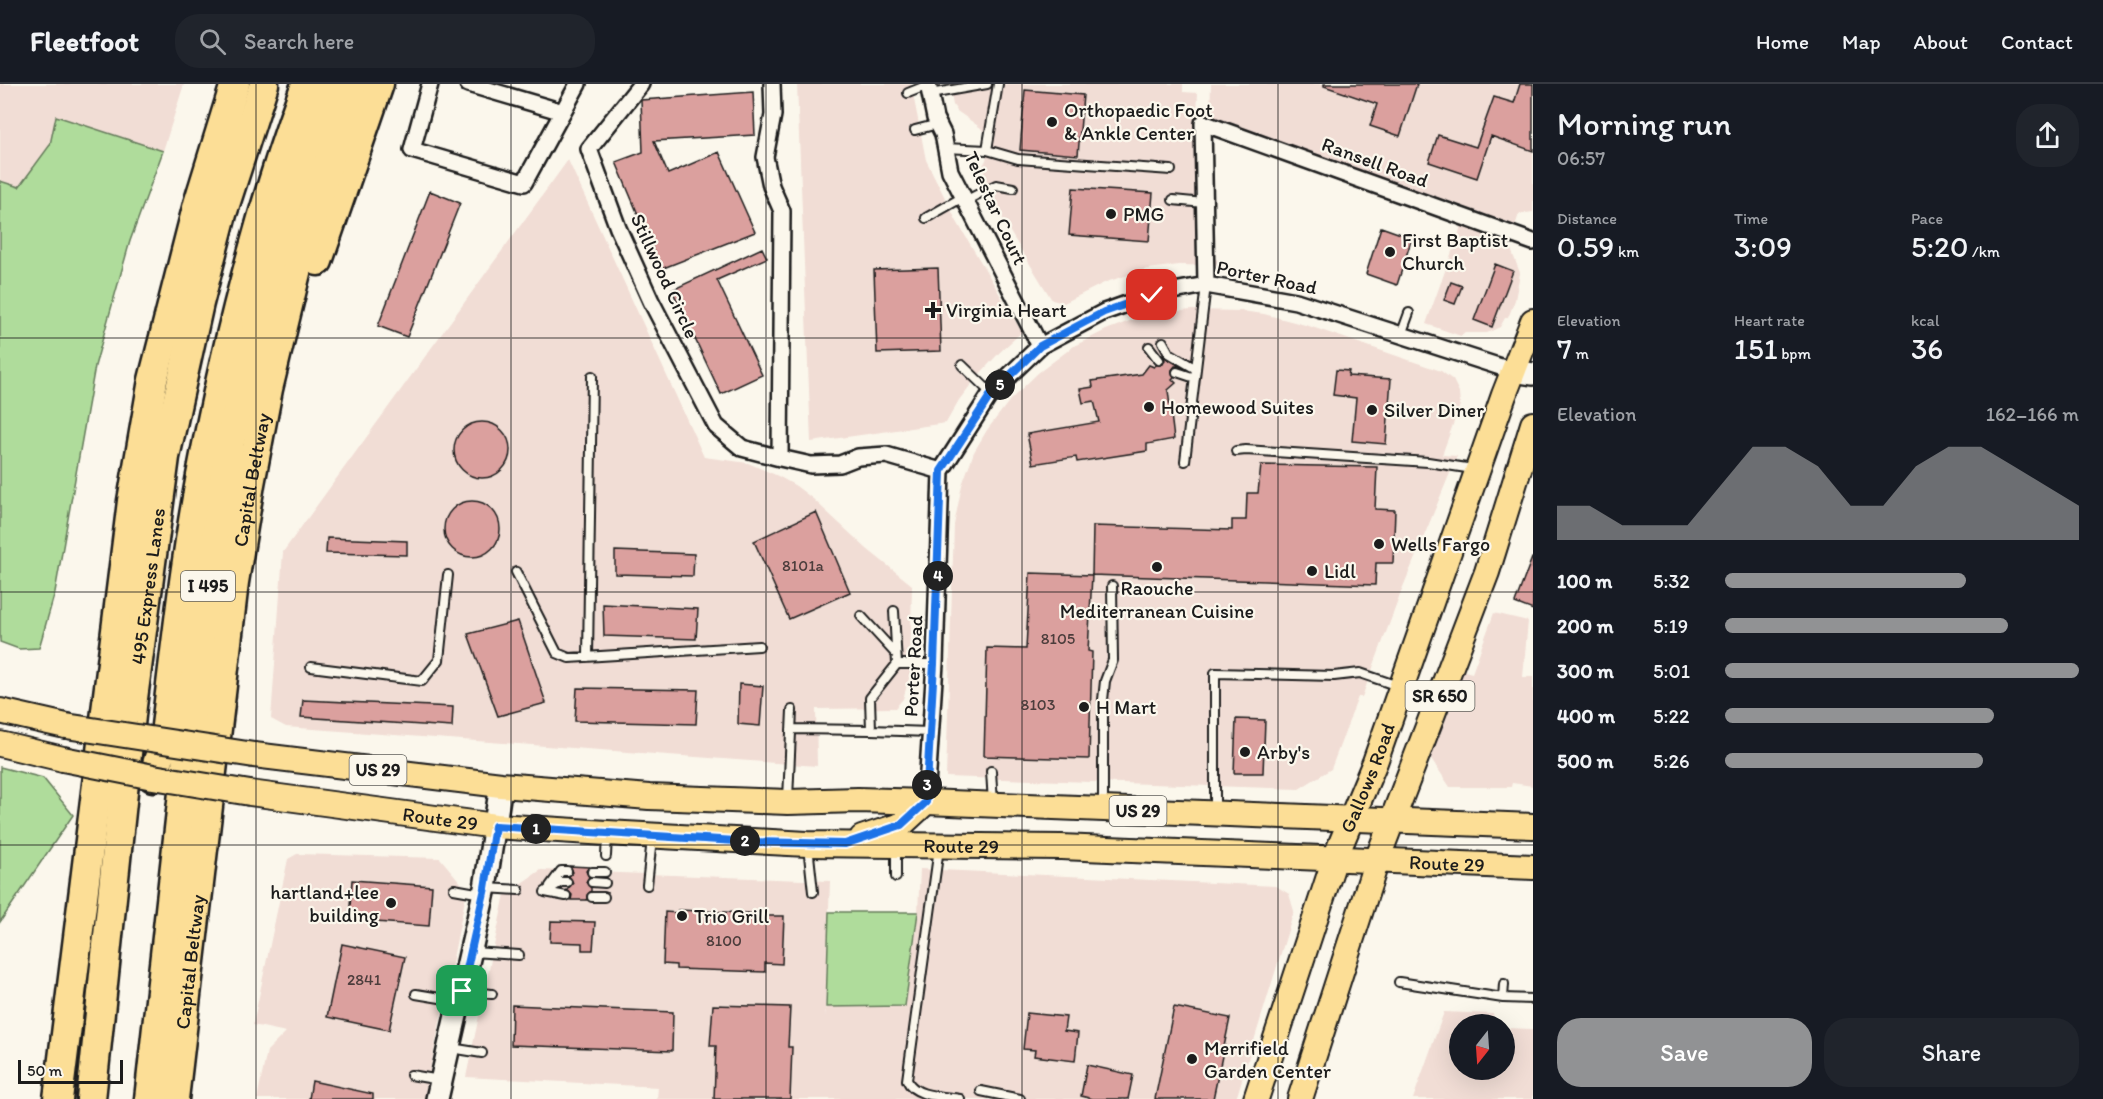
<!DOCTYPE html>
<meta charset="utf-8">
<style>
body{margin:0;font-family:Itim,sans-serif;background:#20242c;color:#f1f3f6;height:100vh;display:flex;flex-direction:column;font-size:22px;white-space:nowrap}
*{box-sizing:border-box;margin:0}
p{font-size:20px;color:#9ea1a6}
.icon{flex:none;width:33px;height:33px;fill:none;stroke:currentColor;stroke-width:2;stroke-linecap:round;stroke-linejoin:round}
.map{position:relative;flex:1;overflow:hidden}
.drawer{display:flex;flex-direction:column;background:#171b24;width:570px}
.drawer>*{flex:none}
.needle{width:39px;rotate:197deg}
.buttons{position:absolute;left:1449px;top:930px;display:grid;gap:12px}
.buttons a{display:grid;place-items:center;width:66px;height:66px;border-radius:50%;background:#171b24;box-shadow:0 6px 24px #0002;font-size:30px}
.scale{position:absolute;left:18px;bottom:15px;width:105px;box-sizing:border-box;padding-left:6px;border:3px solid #1c1c1c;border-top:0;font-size:16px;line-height:21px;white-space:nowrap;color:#1c1c1c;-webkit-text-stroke:4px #fbf7ec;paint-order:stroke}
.pin{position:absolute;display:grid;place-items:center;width:51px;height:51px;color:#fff;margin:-26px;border-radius:12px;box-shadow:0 3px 9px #0006}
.km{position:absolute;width:30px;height:30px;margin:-15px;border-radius:50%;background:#222;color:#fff;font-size:16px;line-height:30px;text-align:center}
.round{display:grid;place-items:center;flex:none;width:63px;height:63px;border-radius:24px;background:#20242c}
.overview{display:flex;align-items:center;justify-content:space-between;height:102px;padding:0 24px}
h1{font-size:33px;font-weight:600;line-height:45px}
.stats{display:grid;grid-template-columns:repeat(3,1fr);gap:9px;height:102px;padding:6px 24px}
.stats div{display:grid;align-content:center}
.stats b{font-size:30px;font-weight:600}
.stats small{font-size:16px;font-weight:400}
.stats p{font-size:16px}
.chart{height:168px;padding:12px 24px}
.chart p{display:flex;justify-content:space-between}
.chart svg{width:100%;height:108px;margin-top:6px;fill:#919294;opacity:.7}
.cta{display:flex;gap:12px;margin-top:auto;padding:12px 24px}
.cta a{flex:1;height:69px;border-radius:24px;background:#919294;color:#fff;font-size:24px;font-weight:600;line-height:69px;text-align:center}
.cta a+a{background:#20242c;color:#f1f3f6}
ul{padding:0 24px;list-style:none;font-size:20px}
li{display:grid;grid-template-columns:96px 72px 1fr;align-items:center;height:45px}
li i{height:15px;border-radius:8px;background:#919294}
header{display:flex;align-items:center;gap:36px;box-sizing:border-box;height:84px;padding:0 30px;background:#171b24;border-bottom:2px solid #363941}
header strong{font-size:28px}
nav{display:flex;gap:33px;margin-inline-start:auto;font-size:21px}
.search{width:420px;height:54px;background:#20242c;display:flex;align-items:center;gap:15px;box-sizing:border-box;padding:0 21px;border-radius:24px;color:#9ea1a6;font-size:22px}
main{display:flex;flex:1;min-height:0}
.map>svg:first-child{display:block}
.built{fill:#f1ddd5}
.green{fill:#afdc9b;stroke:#667c5c;stroke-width:1.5}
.building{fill:#dba09e;stroke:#1c1c1c;stroke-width:1.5}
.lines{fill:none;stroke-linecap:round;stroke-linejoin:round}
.lane-casing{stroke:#1c1c1c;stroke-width:12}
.street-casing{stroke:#1c1c1c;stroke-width:20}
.secondary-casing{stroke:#1c1c1c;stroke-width:26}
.primary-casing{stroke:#1c1c1c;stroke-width:28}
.highway-casing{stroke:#1c1c1c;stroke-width:33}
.lane{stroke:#fbf7ec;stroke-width:8}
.street{stroke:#fbf7ec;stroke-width:15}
.secondary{stroke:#fbf7ec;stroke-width:21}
.primary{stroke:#fcde96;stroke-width:24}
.highway{stroke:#fcde96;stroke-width:28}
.primary-bridge-casing{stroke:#1c1c1c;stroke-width:28;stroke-linecap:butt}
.primary-bridge{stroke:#fcde96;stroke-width:24}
.route-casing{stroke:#fff;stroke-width:12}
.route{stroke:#1a73e8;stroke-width:8}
.grid{fill:none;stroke:#1c1c1c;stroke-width:1.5;stroke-opacity:0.55}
.poi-dot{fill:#1c1c1c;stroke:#fbf7ec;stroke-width:2}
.labels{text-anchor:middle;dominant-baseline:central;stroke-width:4.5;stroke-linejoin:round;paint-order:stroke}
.number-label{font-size:16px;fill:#4c3d3c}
.shield{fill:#fbf7ec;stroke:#5f5e5a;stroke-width:1.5}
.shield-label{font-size:18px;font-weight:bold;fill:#1c1c1c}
.poi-label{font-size:20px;fill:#1c1c1c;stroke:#fbf7ec;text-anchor:start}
.street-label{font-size:20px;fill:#1c1c1c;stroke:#fbf7ec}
</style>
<header>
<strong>Fleetfoot</strong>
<div class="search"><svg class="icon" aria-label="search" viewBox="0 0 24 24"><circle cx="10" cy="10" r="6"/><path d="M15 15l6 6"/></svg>Search here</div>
<nav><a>Home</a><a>Map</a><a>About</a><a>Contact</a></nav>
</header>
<main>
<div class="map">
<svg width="1533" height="1015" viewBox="0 0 1533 1015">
<rect width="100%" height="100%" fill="#fbf7ec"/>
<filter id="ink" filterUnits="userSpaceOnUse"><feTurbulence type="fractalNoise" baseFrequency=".0167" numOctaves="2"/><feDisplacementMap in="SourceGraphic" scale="12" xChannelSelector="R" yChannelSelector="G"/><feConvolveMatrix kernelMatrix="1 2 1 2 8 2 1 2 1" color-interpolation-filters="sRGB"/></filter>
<g filter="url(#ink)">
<path class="built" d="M0,0h184l-21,67 -107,-34 -6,28 -31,42 -19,-6z
M797,0h114l15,76 30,60 66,112 -22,20 -24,26 -17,22 -13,23 -135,19z
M949,0h234v8l15,1 -4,83 13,1 -2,77 25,12 -51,-1 -31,4 -42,13 -42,21 -12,-3 -45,-73 -27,-56 6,-11 2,-11 -1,-11 -6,-10 -24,-17 -4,-6z
M1211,0h322v128l-14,2 -4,12 -305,-110z
M568,76l136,297 44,6 30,13 18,10 17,13 54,50 45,36 -2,90 -7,24 -8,9 -79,1 1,57 -531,-39 -15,-8 12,-167z
M1463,137l49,18 -3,5 11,29 -5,27 -7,18h-3l-5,9 -13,6h-22l-4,3 -35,-12z
M1192,226l49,1 23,3 45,12 132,45 12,9 6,12 1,13 -18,50 15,1 -54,131 -41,110h-4l-27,72 -32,20 -353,-12 8,-252 8,-40 12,-33 13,-22 23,-30 28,-27 36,-27 32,-16 29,-11 25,-6z
M1494,529l34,8 -5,56h10v109l-21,-3 -1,4h-61l-20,-30 31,-87 11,3z
M297,770l143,4 27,32 -43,209h-167l10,-48 19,-19 -33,-7 35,-166z
M920,785l356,17 13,8 5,17 -58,188h-579l1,-12 -192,-10 39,-183 36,-24 289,11 -5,135 1,-9 79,-1 13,-94z
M1444,928l49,2 1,10h-34v46h44l1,-42 28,1v70h-120z"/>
<path class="green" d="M56,32l107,35 -33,90 -35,125 -40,226 -16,56 -20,1 -19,-7v-461l19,6 31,-42z
M0,683l43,11 30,37 -73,107z
M829,828h89l-13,94 -79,1z"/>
<path class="building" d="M1324,0h93l-17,52 -30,-10 7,-22 -53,-18z
M1520,0h13v67l-42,-15 -14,42 -48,-16 9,-27 38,12 18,-50 20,6z
M1025,6l58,5 -5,60 -58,-5z
M753,8l2,43 -101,6 14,33 51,-22 36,80 -94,37 -45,-107 27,-10 -2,-52z
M1073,104l80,5 -4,48 -80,-6z
M430,107l30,12 -53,134 -29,-11z
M1381,143l31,11 -15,47 -31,-11z
M762,164l5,10 -50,22 45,95 -41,19 -49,-104z
M1495,180l18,7 -21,56 -18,-7z
M938,184l3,83 -64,2 -3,-83z
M1451,198l11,4 -7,18 -11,-4z
M1163,270l3,4 14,8h-5l-3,4 2,7 -2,2 4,4 -8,7 6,49 -27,5v7l-70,11 -1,-5 -43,7 -6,-30 72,-12 -5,-21 -11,2 -3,-14 13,-2 -1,-6 50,-7 7,-9 5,2 2,-2 7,-1 2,-4z
M1336,286l13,1 -1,5 43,3 -5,65 -34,-3 4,-43 -23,-3z
M454 366a28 28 0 1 1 56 0a28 28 0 1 1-56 0Z
M1261,381l116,2 -2,42 20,1 -2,53h-17l-1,22 -283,-10 1,-49 139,4v-10h14l1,-27h11z
M444 445a28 28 0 1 1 56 0a28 28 0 1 1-56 0Z
M816,428l34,80 -61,27 -35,-78z
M327,454l80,3v14l-81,-2z
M615,467l79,3 -1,22 -78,-2z
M1532,474h1v52l-18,-7z
M1030,489l62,2 -4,76 4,1 -3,107 -105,-3 3,-108 39,1z
M603,520l95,5 -2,30 -92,-3z
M518,537l28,82 -48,13 -30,-82z
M739,600l24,2 -3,40 -22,-2z
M577,604l121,2 -2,34 -121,-3z
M303,616l150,7 -1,20 -151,-10z
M1236,635l29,1 -2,53h-29z
M570,782l19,1 -3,4 3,6 -3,5 5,6v3l-4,4v5h-16l1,-5 -5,-5 6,-7 -4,-7 4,-4z
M352,796l80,6 -3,40 -80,-6z
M678,826l89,4v2h17l-2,48 -17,-1v9l-89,-3v-4l-13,-1 2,-52 13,1z
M551,837l44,1 -2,28h-11v-7l-32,-1z
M342,860l63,13 -16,73 -62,-13z
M512,921l161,7 -1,39 -161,-6z
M713,921l77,2 -2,40h4l-2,52h-76l2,-53h-6z
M1174,923l56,11 -17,81h-58z
M1027,929l39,4 -2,14 14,2 -3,28 -41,-5 1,-6 -12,-1z
M1087,981l46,10 -5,24h-35l-12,-3z
M312,997l61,13v5h-64z"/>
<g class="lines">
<g class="lane-casing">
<path id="lane" d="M908,9l20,-8
M930,10l57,-10
M915,46l23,-6
M945,64l42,2 31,9 153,11
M987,66l11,-66
M1173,116l31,3
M965,117l31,-16 17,3
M926,134l37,-21
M1401,251l8,-22
M1163,258l6,11 27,16
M1149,263l10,13
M962,281l29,28
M1177,288l18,6
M1236,367l10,-1 182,12 45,7
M1185,377l21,-176
M516,488l41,81 12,5 190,-12
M894,527l3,53 -27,34 1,32 59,2
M861,532l34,37
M588,573l4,-281
M897,580h38
M311,583l111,14 17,-21 9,-85
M791,645l80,1
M991,687l2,32
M788,715l4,-89
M1103,722v-106l2,-19 8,-21 -1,-74
M1215,726v-137l119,3 26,-3 38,13
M808,762l5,46
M939,764l-32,232c8,18 37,16 53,19
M896,765v28
M606,772l1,-21
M592,788h13
M592,798l13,1
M647,801l5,-46
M550,802l11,-15h6
M486,804l33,2
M454,805l28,5
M566,812l-21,-4 16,-10h6
M592,813h12
M473,868l46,3
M1399,898l104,16
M1504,900l-1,14 30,1
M463,907l29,3
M416,910l42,7
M451,964l31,5
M411,991l29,5
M981,1007l39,8"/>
</g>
<g class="street-casing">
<path id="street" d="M430,0l-18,66 112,33 54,-99
M468,0l95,28
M641,0l-52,65 29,79 33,73 65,125 26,22 38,10 2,-247 -11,-25 -6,-29 8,-42 -1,-31
M928,0l7,34 8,16 7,37 90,175
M1206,201l-3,-162 330,119
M780,374l31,7 29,-1 18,-7 28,-2 55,16
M926,718l9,-138 6,-193 50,-78 49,-47 64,-34 48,-17 54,-10 90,16 217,70"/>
</g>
<g class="secondary-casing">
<path id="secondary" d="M1513,287l20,3
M437,1015l48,-211 16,-103"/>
</g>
<g class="primary-casing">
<g id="primary">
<path d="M0,627l66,15"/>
<path d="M0,660l63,15"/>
<path d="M254,671l247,30 148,12 139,5 70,-2 68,2 607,24"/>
<path id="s1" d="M250,709l245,33 112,7 200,11 254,3 472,20"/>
<path d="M862,754l39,-13 25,-23"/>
<path id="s2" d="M1256,1015l79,-241 40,-96 129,-367 29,-74"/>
<path d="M1300,1015l77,-239 110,-288 46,-148"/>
</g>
</g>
<g class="highway-casing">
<g id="highway">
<path d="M318,177l61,-177"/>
<path d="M153,693l11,-35c11,-87 20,-175 36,-261 25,-134 58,-265 105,-394"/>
<path d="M58,1015l74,-598 21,-121 45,-176 37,-120"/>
<path id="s3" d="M91,1015l41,-393 33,-249 34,-154 23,-89 42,-130"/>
<path d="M149,1015l50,-450 31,-207 40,-170 54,-188"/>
<path id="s4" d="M174,1015l60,-517 16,-98 18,-95 31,-129 53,-176"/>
</g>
</g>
<use href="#lane" class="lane"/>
<use href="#street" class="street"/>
<use href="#secondary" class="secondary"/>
<use href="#primary" class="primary"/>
<use href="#highway" class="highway"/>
<g class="primary-bridge-casing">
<path id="primary-bridge" d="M66,642l188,29
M63,675l90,18 97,16"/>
</g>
<use href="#primary-bridge" class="primary-bridge"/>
</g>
</g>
<g class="lines" filter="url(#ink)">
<g class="route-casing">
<path id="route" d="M462,907l23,-103 10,-62 257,16 93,2 56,-19 25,-23 8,-138 7,-193 51,-78 48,-47 64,-34 48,-17"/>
</g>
<use href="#route" class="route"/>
</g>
<path class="grid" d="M256,0v1015M511,0v1015M766,0v1015M1022,0v1015M1278,0v1015M0,254h1533M0,508h1533M0,761h1533"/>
<g class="poi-dot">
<circle cx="1052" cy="38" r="6"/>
<circle cx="1111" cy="130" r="6"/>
<circle cx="1390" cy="168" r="6"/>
<path d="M930 217h6v6h6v6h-6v6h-6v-6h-6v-6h6z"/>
<circle cx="1149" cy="323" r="6"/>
<circle cx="1372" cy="326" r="6"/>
<circle cx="1379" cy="460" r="6"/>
<circle cx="1157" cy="483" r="6"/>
<circle cx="1312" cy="487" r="6"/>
<circle cx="1084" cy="623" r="6"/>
<circle cx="1245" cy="668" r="6"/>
<circle cx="391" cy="819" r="6"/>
<circle cx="682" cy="832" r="6"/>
<circle cx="1192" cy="975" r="6"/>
</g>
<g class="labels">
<g class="number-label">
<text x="803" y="481">8101a</text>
<text x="1058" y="554">8105</text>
<text x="1038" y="620">8103</text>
<text x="724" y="856">8100</text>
<text x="364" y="895">2841</text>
</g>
<g class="shield">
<rect x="181" y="487" width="54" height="30" rx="4.5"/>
<rect x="1405.5" y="597" width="69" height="30" rx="4.5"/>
<rect x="349.5" y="671" width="57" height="30" rx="4.5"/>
<rect x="1109.5" y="712" width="57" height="30" rx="4.5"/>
</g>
<g class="shield-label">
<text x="208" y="502">I 495</text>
<text x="1440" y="612">SR 650</text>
<text x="378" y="686">US 29</text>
<text x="1138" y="727">US 29</text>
</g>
<g class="poi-label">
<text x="1064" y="26">Orthopaedic Foot<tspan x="1064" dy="23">&amp; Ankle Center</tspan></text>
<text x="1123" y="130">PMG</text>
<text x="1402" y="156">First Baptist<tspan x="1402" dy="23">Church</tspan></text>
<text x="946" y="226">Virginia Heart</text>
<text x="1161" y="323">Homewood Suites</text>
<text x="1384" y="326">Silver Diner</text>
<text x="1391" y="460">Wells Fargo</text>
<text x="1324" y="487">Lidl</text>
<text x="1157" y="504" text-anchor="middle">Raouche<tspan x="1157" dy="23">Mediterranean Cuisine</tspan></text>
<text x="1096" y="623">H Mart</text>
<text x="1257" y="668">Arby's</text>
<text x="379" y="808" text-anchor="end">hartland+lee<tspan x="379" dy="23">building</tspan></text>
<text x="694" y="832">Trio Grill</text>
<text x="1204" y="964">Merrifield<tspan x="1204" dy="23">Garden Center</tspan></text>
</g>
<g class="street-label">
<text transform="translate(1375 78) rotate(20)">Ransell Road</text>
<text transform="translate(996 124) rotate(65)">Telestar Court</text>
<text transform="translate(665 192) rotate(65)">Stillwood Circle</text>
<text transform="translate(1267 193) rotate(12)">Porter Road</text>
<text stroke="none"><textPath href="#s4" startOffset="624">Capital Beltway</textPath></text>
<text stroke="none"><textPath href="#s3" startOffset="516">495 Express Lanes</textPath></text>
<text transform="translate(913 582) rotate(-87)">Porter Road</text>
<text stroke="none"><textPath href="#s2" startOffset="340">Gallows Road</textPath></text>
<text stroke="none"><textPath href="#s1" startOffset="192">Route 29</textPath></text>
<text stroke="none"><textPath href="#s1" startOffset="714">Route 29</textPath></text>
<text stroke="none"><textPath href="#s1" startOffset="1200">Route 29</textPath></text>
<text stroke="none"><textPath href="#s4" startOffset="138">Capital Beltway</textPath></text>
</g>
</g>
</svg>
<div class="buttons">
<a><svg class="needle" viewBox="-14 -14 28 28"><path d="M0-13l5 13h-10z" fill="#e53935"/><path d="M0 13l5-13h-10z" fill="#9ea1a6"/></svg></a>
</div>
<div class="scale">50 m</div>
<div class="pin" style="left:462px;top:907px;background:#1e9e55"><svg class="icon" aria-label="arrive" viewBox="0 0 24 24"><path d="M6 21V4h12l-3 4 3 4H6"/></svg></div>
<div class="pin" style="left:1152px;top:211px;background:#d93025"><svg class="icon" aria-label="check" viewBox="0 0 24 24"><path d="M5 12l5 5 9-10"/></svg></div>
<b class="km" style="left:536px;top:745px">1</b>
<b class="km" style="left:745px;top:757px">2</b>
<b class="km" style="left:927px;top:701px">3</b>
<b class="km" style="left:938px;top:492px">4</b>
<b class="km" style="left:1000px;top:301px">5</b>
</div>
<section class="drawer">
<div class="overview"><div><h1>Morning run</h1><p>06:57</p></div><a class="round"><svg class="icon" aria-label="share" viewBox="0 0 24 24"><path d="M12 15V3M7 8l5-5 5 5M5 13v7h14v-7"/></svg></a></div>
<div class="stats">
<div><p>Distance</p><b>0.59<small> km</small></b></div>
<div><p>Time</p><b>3:09</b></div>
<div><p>Pace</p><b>5:20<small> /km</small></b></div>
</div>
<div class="stats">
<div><p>Elevation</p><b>7<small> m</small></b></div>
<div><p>Heart rate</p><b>151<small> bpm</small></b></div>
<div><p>kcal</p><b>36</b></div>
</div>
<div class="chart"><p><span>Elevation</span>162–166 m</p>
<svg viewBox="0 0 160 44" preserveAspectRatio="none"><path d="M0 44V30L10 30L20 38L30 38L40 38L50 22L60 6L70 6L80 14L90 30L100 30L110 14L120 6L130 6L140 14L150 22L160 30V44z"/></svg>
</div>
<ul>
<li><b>100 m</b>5:32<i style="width:68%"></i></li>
<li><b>200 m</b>5:19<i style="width:80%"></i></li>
<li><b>300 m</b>5:01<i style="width:100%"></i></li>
<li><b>400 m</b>5:22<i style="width:76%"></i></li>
<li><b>500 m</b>5:26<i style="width:73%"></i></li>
</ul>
<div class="cta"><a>Save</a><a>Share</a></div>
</section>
</main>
